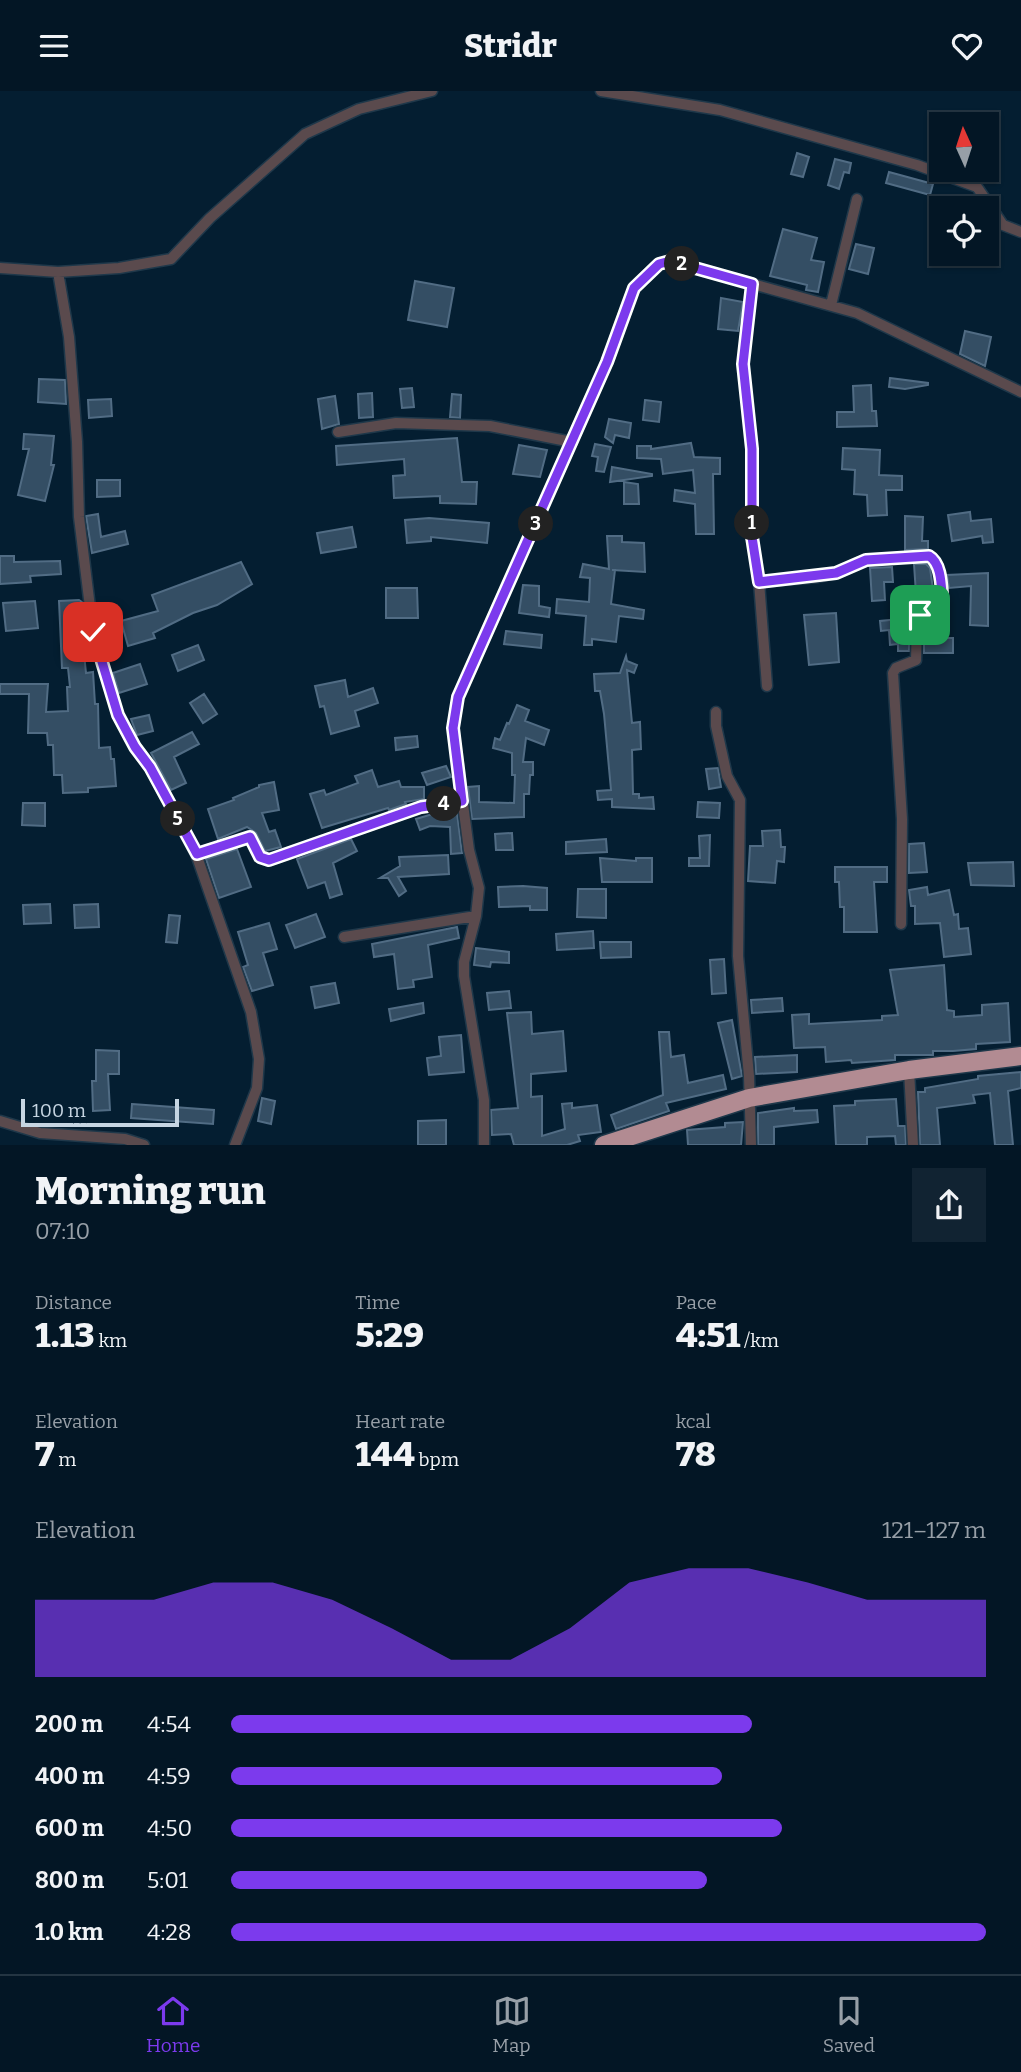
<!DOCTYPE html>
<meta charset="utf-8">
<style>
body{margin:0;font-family:Bitter,serif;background:#112332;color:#f1f3f6;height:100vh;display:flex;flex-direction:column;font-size:26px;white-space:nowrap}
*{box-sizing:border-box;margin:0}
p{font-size:23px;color:#979fa7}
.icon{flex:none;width:38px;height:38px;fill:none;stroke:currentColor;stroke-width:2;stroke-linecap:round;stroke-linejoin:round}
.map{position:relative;height:1054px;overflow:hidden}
.panel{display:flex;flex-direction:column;background:#031625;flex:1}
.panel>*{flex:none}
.needle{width:46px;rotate:357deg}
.controls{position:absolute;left:929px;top:21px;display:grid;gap:14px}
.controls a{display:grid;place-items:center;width:70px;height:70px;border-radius:0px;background:#031625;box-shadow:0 2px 5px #0004,0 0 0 2px #243542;font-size:35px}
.scale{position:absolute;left:21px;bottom:18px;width:158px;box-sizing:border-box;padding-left:7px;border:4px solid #c6d5e2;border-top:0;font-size:19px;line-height:24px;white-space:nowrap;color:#c6d5e2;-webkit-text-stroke:5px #041e31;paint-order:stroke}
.pin{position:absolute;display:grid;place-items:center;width:60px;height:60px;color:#fff;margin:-30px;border-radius:14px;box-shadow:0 4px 10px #0006}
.km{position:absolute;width:35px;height:35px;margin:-18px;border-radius:50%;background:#222;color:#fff;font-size:19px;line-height:35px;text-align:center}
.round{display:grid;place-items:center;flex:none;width:74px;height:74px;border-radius:0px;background:#112332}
.summary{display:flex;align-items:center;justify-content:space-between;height:119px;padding:0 35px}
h1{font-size:38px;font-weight:800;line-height:52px}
.figures{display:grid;grid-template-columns:repeat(3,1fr);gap:10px;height:119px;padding:7px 35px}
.figures div{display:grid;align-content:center}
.figures b{font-size:35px;font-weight:800}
.figures small{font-size:19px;font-weight:400}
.figures p{font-size:19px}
.chart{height:196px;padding:14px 35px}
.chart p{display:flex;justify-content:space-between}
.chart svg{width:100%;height:126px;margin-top:7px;fill:#7c3aed;opacity:.7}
ul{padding:0 35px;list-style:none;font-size:23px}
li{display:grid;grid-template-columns:112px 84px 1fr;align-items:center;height:52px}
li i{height:18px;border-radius:9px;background:#7c3aed}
header{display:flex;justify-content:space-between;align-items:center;height:91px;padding:0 35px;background:#031625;font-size:32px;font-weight:800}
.menu{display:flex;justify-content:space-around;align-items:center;height:98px;border-top:2px solid #243542;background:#031625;font-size:19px;color:#979fa7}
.menu a{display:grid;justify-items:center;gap:4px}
.menu .on{color:#7c3aed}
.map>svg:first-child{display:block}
.building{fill:#344e64;stroke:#516c84;stroke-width:2}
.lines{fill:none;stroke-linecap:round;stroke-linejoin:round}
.street-casing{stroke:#1f384a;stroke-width:13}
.highway-casing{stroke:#1f384a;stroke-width:21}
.street{stroke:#5a4a4d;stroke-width:10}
.highway{stroke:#b28b92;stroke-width:18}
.route-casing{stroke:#fff;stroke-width:14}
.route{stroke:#7c3aed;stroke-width:9}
</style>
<header><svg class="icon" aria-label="menu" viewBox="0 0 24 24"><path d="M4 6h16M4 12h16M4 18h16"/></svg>Stridr<svg class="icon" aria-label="heart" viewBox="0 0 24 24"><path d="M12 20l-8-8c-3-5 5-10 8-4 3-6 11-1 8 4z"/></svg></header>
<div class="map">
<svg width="1021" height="1054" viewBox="0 0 1021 1054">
<rect width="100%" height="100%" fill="#041e31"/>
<path class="building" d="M797,62l12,4 -6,20 -12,-3z
M835,68l16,4 -2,10 -5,-1 -5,17 -11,-4z
M889,81l44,12 -3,11 -44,-12z
M783,138l34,9 -6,22 13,2 -6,30 -12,-2 1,-5 -37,-9z
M856,153l18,4 -6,26 -19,-5z
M415,190l39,7 -7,39 -39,-7z
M721,207l22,4 -5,29 -20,-2z
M965,240l26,6 -6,29 -25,-12z
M890,287l38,5v2l-23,4 -16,-2z
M39,288l26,1 1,24 -28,-2z
M871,294l1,26h4l1,15 -40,1v-15h17l-1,-26z
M412,297l2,19 -12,1 -2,-19z
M372,302l1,24 -14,1 -1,-24z
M452,303l9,1 -1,23 -10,-1z
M335,305l4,28 -17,5 -4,-30z
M111,308l1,17 -23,2 -1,-18z
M645,309l16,2 -2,20 -16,-2z
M609,328l22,4 -2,15 -14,-3 -2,8 -8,-6z
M24,343l30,2 -3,29h3l-9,36 -27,-6 11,-46h-6z
M457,347l5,44h15l-1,22 -36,-1v-7l-46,2 -1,-22 12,-1 -1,-16 -67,6 -1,-19z
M691,352l3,14 26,1v16h-7l1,60h-18l-1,-30 -21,-3 1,-11 20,3 -2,-23 -30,4 -2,-15 -24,-1v-12h14v3z
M595,353l16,3 -7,25 -8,-1 2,-14 -6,-1z
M519,354l28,5 -7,27 -27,-3z
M843,357l37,2 -1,25 23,1v14h-16l1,25 -19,1 -1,-21 -13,-1 1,-24 -13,-1z
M612,376l40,7v2l-42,6z
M97,389h23v16l-23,1z
M624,391l14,2 1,20h-15z
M970,421l1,9 20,-2 2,23 -10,1 -1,-7 -30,5 -4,-26z
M98,423l3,23 24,-6 3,13 -36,9 -6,-37z
M905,425l18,1 -1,24h6v8l-23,1z
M429,427l60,5 -2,20 -56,-6v4l-24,2 -2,-23z
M352,436l4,20 -35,6 -4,-20z
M607,445h15v6l22,1 1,29 -33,-2h3l-4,34 33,6 -1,9 -24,-3 -3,26 -24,-3v6h-8l2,-29 -30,-3 1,-14 32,3 1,-24 -10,-1 3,-13 26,5z
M0,465h14v6l46,-1 1,13 -31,2 1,6 -31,2z
M241,471l11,22 -35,21 -24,8 -40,20 2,5 -27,8 -7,-25 37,-10 -6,-16z
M914,473h12l4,4 5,35 -4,4 -14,2z
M892,476l1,15h-9l1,18 -13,1 -2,-33z
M988,482v53l-18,-1 1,-39 -22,2 -2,-13z
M523,494l16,1v20l11,2 -1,9 -30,-4z
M386,497h31l1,30h-32z
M79,509l3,2 2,21 -3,1 5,49 7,-1 2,32h3l1,44 11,-1 1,12h3l2,27 -28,2v4l-25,1 -1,-18h-8l-1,-30h-5l-1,-12h-19l1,-39h-29v-10h48l-2,28 22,-1 -1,-24h3l-2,-19h-6l-3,-67z
M35,510l3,27 -32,3 -3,-28z
M836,522l3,49 -30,3 -5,-50z
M910,527l-1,33h-11v-7l-8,1 -1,-15 -8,1 -1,-10z
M506,540l36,4 -1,13 -37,-4z
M924,547h29v15h-29z
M198,554l6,15 -26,11 -6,-16z
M626,565l1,5 10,4 -3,8 -7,-3 5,53 8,-1 1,27 -9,1 1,44h6v4l14,-1 1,12 -42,-2v-8l-14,1 -1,-9 14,-1 -7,-76 -4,-23h-5l-1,-17 26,-1z
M140,573l7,20 -28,9 -6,-20z
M345,589l3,17 25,-9 5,15 -23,8 4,15 -28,8 -7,-28 -4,1 -5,-21z
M204,603l13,20 -14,9 -13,-20z
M517,614l12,5 -4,11 24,9 -5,15 -18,-7 -3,24h10v13h-3l-1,19h-5v23l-52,2 -4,-32 11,-1v16l35,1 1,-28h-3v-22l-19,-5 2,-10 5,2 7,-17 2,1z
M149,624l4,16 -16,4 -6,-16z
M192,641l7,12 -25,13 12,26 -15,7 -20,-37z
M417,645l1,11 -22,3 -1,-12z
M446,675l5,11 -24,8 -5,-12z
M718,677l3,19 -12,2 -3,-20z
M372,679l6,17 21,-6 2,6h23v12l-19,3 1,2 -17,6 -1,-2 -66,20 -12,-34 14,-4 2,5 32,-12 -3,-7z
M274,691l5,28 -17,3 7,19 6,-2 6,17 -16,4 -9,-18 -9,-6 -29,12 -10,-30 26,-9 -1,-2 26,-11v-2z
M698,711l22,1 -1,15 -22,-1z
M23,712h22v23l-23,-1z
M436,722h21l5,40 -11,1 -1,-27 -20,-1 -10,4 -4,-11z
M780,739l1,17h4l-1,15 -7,-1 -2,22 -27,-2 2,-35h13l-1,-15z
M512,742l1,17h-17l-1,-16z
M710,744l-1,31h-20v-8h11l-1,-22z
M351,748l6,12 -24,12 9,31 -12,4 -5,-16 -17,6 -11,-29z
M606,748l1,13 -41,2v-12z
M924,752l3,29 -18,1v-29z
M237,758l14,38 -32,11 -13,-39z
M448,764l1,19 -51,3 8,14 -7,5 -11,-18h-8l20,-12 -1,-9z
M600,767l36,3v-3h16v24h-50z
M1013,771l1,24 -43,-1 -3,-22z
M835,776h52v15h-13l3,50h-33v-25h-4l-1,-25h-4z
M523,795l24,2v22h-17v-4l-31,1 -1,-20z
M927,796l1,8 21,-5 5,25 4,-1 1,15 9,-1 3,26 -27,3 -4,-34 -25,1v-18h-4l-2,-16z
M578,798h28v29l-29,-1z
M50,813l1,19 -27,1 -1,-19z
M98,813l1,23 -24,1 -1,-23z
M316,823l9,23 -30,11 -9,-23z
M169,824l11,1 -3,27 -11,-1z
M269,832l8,26 -14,4 10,32 -21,6 -9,-24 5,-2 -10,-33z
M457,836l2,11 -31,7 4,32 -19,3 1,7 -16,2 -4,-35 -20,3 -2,-13z
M593,840l1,17 -37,2 -1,-16z
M600,851h31v15l-30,1z
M476,857l33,4v11l-18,-1 -1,5 -16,-2z
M724,868l2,34 -14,1 -2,-34z
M944,874l3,45 7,1v6l28,-2v-10l26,-2 2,39 -34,2v5l-23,2h-20v4h-38v5l-43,3 -1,-3 -25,2 -1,-15 -31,1 -2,-33 17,-1v10l73,-4v-4l16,-1 -8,-45z
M335,892l4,20 -24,5 -4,-21z
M509,900l2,17 -22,2 -2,-17z
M782,907l1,13 -31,2 -1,-13z
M423,912l1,10 -33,8 -2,-12z
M531,921l1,22 31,-3 3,40 -35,3v23l11,-1v40l23,-7 -3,-25 10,-1v5l25,-3 4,27 -23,3 2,6 -13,4h-53l-3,-11 -19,1 -1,-25 27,-2 -11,-95z
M732,929l10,56 -10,3 -14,-56z
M659,941h10l2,25 13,-2 4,28 35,-8 3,14 -60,14 3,8 -53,18 -5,-14 52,-20z
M461,944l3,37 -35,3 -2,-17 14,-2 -2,-19z
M96,959l23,1v23h-11l2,36 -17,1 -1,-30h4z
M797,964v17l-41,2 -1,-17z
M1021,981v16l-13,3 5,54h-18l-5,-52 -17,2 2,8 -38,5 3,37h-20l-2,-53h7v-4l53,-9v-3z
M262,1007l13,3 -4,23 -13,-3z
M896,1008l2,27h7l1,19h-10l-1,-9 -28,1v8h-31l-2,-39 21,-1v-4z
M132,1013l82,6 -1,14 -82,-6z
M794,1017v3l23,-1 1,12 -44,5v18h-16v-32z
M446,1029v25h-28v-24z
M743,1031l-2,23h-53l-1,-15 38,-3v-4z"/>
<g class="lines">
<g class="street-casing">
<path id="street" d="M601,0l119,19 197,55 60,22 26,38 18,7
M0,177l58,4 61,-4 52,-9 39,-41 95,-84 54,-25 73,-18
M58,181l11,65 8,105 2,75 14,115 25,83 17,32 15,20 46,87 55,158 8,47 -2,29 -22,57
M752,193l-9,80 9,85v88l7,45 8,104
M831,214l26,-106
M338,341l58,-9 94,3 82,16
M759,491l59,-5 18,-4 30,-13 63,-4c14,8 12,35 14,50l-9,8 -17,3 -1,43 -20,8 -3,5 9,146 -1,105
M716,621v14l11,50 13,24 -2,156 11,120 2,69
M196,763l54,-17 10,20 9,3 152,-53 41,-6
M344,846l132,-21
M909,979l4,75
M0,1030l40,12 85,6 19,6
M484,1054v-45l-20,-124v-14l12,-46 3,-28 -10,-38 -16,-122 5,-31 149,-335 27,-74 25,-24 11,-3 187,52 164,79"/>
</g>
<g class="highway-casing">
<path id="highway" d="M604,1054l145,-47 160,-28 112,-14"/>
</g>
<use href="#street" class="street"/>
<use href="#highway" class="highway"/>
</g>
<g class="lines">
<g class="route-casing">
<path id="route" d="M93,541l25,83 17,32 15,20 47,87 53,-17 10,20 9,3 152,-53 41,-6 -9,-73 5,-31 149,-335 27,-74 25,-24 11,-3 82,23 -9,80 9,85v88l7,45 77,-9 30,-13 63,-4c14,8 12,35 14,50l-9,8 -14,1"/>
</g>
<use href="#route" class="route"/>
</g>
</svg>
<div class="controls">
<a><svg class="needle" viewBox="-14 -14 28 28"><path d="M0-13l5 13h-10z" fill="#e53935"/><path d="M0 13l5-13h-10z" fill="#979fa7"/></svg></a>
<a><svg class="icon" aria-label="locate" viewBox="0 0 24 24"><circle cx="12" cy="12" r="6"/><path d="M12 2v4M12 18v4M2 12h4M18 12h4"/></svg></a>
</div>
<div class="scale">100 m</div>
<div class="pin" style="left:920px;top:524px;background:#1e9e55"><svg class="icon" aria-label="arrive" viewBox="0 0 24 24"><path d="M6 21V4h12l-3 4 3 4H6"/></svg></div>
<div class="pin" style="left:93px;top:541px;background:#d93025"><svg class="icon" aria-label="check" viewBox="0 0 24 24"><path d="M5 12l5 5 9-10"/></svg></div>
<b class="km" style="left:752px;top:432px">1</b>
<b class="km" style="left:682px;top:173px">2</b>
<b class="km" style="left:536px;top:433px">3</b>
<b class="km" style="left:444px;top:713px">4</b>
<b class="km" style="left:178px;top:728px">5</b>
</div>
<section class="panel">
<div class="summary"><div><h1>Morning run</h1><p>07:10</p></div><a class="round"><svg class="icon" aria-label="share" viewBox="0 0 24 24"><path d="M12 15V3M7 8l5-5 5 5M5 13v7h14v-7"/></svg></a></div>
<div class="figures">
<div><p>Distance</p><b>1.13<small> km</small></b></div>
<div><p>Time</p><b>5:29</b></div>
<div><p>Pace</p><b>4:51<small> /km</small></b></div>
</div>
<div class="figures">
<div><p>Elevation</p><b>7<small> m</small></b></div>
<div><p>Heart rate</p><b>144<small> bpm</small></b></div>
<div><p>kcal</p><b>78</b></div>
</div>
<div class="chart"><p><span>Elevation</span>121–127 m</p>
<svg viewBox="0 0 160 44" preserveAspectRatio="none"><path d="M0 44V17L10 17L20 17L30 11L40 11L50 17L60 27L70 38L80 38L90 27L100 11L110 6L120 6L130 11L140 17L150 17L160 17V44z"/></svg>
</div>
<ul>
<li><b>200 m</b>4:54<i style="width:69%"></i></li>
<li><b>400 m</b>4:59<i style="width:65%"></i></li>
<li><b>600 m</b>4:50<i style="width:73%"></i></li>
<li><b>800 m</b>5:01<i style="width:63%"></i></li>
<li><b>1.0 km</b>4:28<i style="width:100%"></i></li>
</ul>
</section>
<nav class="menu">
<a class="on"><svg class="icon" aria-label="home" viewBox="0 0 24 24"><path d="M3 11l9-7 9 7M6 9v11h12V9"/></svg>Home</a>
<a><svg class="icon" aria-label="map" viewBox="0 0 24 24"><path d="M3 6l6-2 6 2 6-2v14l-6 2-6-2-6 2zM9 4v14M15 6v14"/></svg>Map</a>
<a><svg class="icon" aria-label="saved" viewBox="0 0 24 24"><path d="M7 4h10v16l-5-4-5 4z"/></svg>Saved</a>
</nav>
